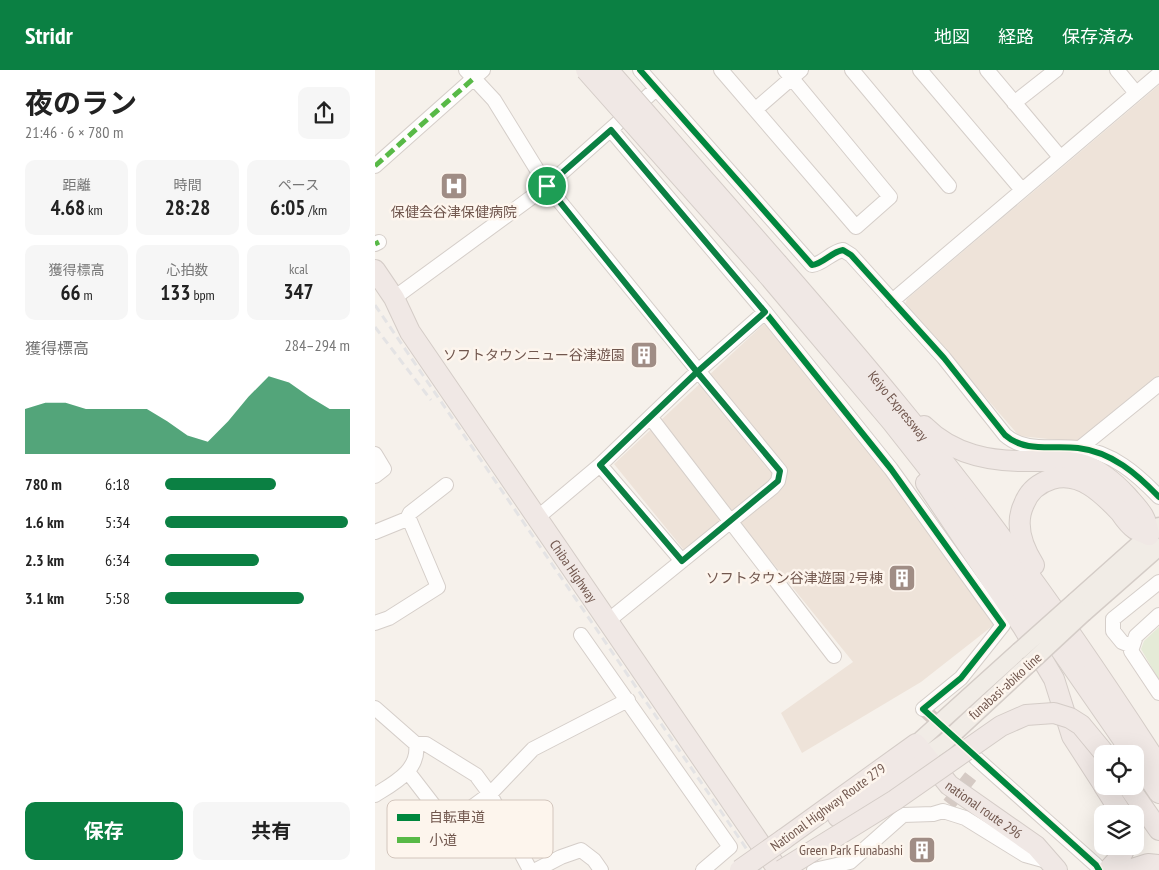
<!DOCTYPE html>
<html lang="ja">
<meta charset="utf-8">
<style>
body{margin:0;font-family:"PT Sans Narrow","Noto Sans JP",sans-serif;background:#f6f6f6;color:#222;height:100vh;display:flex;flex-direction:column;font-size:19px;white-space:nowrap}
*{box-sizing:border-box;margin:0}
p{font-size:16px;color:#767676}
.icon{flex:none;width:28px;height:28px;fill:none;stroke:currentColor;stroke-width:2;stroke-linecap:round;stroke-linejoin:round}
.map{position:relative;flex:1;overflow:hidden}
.sheet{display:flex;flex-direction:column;background:#fff;width:375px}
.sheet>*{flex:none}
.buttons{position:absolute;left:719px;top:675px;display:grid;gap:10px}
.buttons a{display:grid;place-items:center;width:50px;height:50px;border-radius:10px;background:#fff;box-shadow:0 5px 20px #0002;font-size:25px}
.pin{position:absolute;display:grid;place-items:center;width:42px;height:42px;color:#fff;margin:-21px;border:2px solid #fff;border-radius:50%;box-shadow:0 1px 5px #0007}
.round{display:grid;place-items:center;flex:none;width:52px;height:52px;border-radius:10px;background:#f6f6f6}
.overview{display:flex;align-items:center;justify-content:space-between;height:85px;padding:0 25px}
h1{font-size:28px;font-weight:700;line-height:38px}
.metrics{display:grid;grid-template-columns:repeat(3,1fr);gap:8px;height:85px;padding:5px 25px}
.metrics div{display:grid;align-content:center;border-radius:10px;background:#f6f6f6;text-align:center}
.metrics b{font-size:21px;font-weight:700}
.metrics small{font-size:14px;font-weight:400}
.metrics p{font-size:14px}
.chart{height:140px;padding:10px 25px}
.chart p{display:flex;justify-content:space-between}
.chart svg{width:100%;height:90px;margin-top:5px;fill:#0b8043;opacity:.7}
.primary-button{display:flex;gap:10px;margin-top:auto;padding:10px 25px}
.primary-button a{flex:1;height:58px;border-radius:10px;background:#0b8043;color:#fff;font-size:20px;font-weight:700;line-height:58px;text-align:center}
.primary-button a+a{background:#f6f6f6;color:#222}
ul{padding:0 25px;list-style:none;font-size:16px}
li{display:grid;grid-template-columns:80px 60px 1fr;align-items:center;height:38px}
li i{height:12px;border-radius:6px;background:#0b8043}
header{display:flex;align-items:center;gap:30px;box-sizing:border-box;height:70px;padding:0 25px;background:#0b8043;color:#fff}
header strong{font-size:24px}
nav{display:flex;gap:28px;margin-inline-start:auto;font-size:18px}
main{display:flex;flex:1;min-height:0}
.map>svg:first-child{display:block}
.residential{fill:#eee3d9}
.green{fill:#e5ebd7}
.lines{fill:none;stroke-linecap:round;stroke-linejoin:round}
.minor-tunnel{stroke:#d5cac4;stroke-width:14;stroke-dasharray:14 7;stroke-linecap:butt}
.minor-casing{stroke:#d5cec9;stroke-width:16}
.major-casing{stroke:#d4ccc7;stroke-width:19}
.highway-casing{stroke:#d4ccc7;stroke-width:22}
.minor{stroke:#fefdfc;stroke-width:14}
.major{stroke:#f1ece6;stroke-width:16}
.highway{stroke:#f0e8e5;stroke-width:20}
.rail{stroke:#e4e3e4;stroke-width:3;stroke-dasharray:8 5;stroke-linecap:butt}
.major-bridge-casing{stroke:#d4ccc7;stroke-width:19;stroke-linecap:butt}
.highway-bridge-casing{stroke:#d4ccc7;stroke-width:22;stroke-linecap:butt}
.major-bridge{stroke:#f1ece6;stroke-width:16}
.highway-bridge{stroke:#f0e8e5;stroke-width:20}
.quiet{stroke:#58b947;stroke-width:5;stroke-dasharray:10 5;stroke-linecap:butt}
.cycleway-casing{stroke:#fdf5ed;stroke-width:9}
.cycleway{stroke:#00873e;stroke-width:6}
.route-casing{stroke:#fff;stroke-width:10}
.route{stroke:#0b8043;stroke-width:6}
.labels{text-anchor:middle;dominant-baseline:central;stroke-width:5;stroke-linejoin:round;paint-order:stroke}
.poi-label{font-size:14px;fill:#71574e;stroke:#fdf5ed;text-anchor:end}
.street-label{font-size:14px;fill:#71574e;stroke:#fdf5ed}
.key{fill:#fdf5ed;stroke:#d3c6bd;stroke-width:1}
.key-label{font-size:14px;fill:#71574e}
</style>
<header>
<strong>Stridr</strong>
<nav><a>地図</a><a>経路</a><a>保存済み</a></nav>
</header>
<main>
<section class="sheet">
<div class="overview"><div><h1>夜のラン</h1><p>21:46 · 6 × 780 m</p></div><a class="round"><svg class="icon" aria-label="share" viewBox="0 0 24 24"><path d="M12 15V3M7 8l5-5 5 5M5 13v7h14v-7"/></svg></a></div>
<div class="metrics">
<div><p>距離</p><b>4.68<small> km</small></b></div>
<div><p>時間</p><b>28:28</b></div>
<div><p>ペース</p><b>6:05<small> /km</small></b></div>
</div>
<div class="metrics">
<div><p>獲得標高</p><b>66<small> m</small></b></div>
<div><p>心拍数</p><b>133<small> bpm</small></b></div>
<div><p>kcal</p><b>347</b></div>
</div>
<div class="chart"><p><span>獲得標高</span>284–294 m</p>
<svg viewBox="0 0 160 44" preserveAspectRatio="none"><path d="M0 44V22L10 19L20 19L30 22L40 22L50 22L60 22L70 28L80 35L90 38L100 28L110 16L120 6L130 9L140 16L150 22L160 22V44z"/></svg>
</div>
<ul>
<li><b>780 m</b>6:18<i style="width:60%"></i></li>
<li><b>1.6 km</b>5:34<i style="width:99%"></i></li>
<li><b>2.3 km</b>6:34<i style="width:51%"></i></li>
<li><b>3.1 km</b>5:58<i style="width:75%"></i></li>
</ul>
<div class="primary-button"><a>保存</a><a>共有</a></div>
</section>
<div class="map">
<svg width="784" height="800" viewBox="0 0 784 800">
<rect width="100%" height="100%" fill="#f6f1eb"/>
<path class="residential" d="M784,15v293l-81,64 -59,-6 -114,-132 2,-5z
M392,251l115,145 113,158 -74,58 -119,71 -21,-40 72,-51 -120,-148 -49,36 -70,-86z"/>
<path class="green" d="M784,557v53l-18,-31 3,-8z"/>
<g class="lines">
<path class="minor-tunnel" d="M548,639l36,33
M574,734l26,-33"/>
<g class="minor-casing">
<path id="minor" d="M91,0l28,30 53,86 233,285 -2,10 -5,6 -164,133
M265,0l172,195c11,-1 19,-13 31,-15l8,5 93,103 61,77c20,18 48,10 73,13 34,4 59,26 81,49
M346,0l135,157 34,-30 -105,-127
M477,0l97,116
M545,0l102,120
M612,0l73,87
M742,0l19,23
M639,33l42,-33
M381,39l45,-39
M236,60l154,182 126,157 112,156 -42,53 -38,31
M0,96l108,-96
M0,174l4,-2
M19,228l153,-112 109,-97
M517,231l267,-227
M276,348l183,238
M705,378l79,-64
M0,384l9,15 -9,7
M225,395l82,96
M162,448l63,-53 97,-93 68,-60
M0,462l32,-13 3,-6 36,-28
M784,545l-23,21 -5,15 28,42
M0,553l14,-5 49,-31 -28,-66 -3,-2
M206,565l149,212 -27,23
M757,576l-10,-4 -9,-11v-12l46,-37
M0,638l41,36h10l50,31 14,19 40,76
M601,688l120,107
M33,702l37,48 7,2 38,-28 43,-45 95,-49
M0,725c19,-12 45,-25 41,-51
M161,800l25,-13 20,-7 13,10 7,10
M439,800l36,-8 53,-47 30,-1 10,-3 22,7 60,37 25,7"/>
</g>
<g class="major-casing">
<path id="major" d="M700,531l84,-75
M709,543l75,-66
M541,674l103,-93
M550,686l20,-14 83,-77"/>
</g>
<g class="highway-casing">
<g id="highway">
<path id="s1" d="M403,194c80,92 159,185 231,284 53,71 102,144 150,218"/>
<path id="s2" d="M0,200l19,28 16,34 368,538"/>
<path d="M392,204l125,148 92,117 149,215"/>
<path d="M549,356c29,29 67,36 106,35 18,0 37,-1 54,4 17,6 32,19 43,31 13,15 19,19 22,39"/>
<path d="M551,413l97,144 31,52 18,57 31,48"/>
<path d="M659,495c-12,-19 -20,-40 -10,-61 5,-13 15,-21 28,-25 28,-8 50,14 68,33 4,6 9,13 15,17 5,3 10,4 14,6"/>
<path d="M760,687l24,36"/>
<path d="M729,716l18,28"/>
<path d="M753,716l31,44"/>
<path d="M463,747l87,-61"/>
<path id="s3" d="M409,769l132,-95 33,41 87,61 21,24"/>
<path d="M733,800l13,-14 5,-10"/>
<path d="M754,800l19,-6 11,1"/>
</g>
</g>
<use href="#minor" class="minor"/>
<use href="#major" class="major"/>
<use href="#highway" class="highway"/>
<path class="rail" d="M0,235l386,565
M0,257l56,73"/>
<g class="major-bridge-casing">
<path id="major-bridge" d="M644,581l56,-50
M653,595l56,-52"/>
</g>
<g class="highway-bridge-casing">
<path id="highway-bridge" d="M211,0l181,204
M233,0l170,194
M365,800l44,-31
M407,800l113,-70 106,-74 25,-11 28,-2 16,5 11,7 24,29"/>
</g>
<use href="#major-bridge" class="major-bridge"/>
<use href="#highway-bridge" class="highway-bridge"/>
<path class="quiet" d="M0,96l99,-88
M0,174l4,-2"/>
<g class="cycleway-casing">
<path id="cycleway" d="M265,0l172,195c11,-1 19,-13 31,-15l8,5 93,103 61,77c20,18 48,10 73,13 34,4 59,26 81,49
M236,60l154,182 126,157 112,156 -42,53 -38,31 173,156 3,5"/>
</g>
<use href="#cycleway" class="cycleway"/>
</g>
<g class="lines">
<g class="route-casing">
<path id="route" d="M172,116l150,186 -97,93 82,96 96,-80 2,-10 -83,-99 68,-60 -154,-182 -64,56"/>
</g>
<use href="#route" class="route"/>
</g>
<defs>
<g id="hospital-square" transform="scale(1.4375)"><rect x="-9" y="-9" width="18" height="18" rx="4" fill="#a08d85" stroke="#fdf5ed"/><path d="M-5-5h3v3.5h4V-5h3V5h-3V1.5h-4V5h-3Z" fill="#fff"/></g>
<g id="building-square" transform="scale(1.4375)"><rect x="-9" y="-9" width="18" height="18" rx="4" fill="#a08d85" stroke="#fdf5ed"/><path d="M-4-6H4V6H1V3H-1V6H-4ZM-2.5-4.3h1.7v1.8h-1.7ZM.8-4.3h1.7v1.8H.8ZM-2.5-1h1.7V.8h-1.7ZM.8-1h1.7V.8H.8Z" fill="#fff"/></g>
</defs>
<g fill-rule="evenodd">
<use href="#hospital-square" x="79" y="116"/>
<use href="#building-square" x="269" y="285"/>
<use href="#building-square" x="527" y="508"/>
<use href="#building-square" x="547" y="780"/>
</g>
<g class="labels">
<g class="poi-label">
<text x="79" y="142" text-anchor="middle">保健会谷津保健病院</text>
<text x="250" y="285">ソフトタウンニュー谷津遊園</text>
<text x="508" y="508">ソフトタウン谷津遊園 2号棟</text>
<text x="528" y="780">Green Park Funabashi</text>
</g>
<g class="street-label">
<text stroke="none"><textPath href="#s1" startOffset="186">Keiyo Expressway</textPath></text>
<text stroke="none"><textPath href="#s2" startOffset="361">Chiba Highway</textPath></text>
<text transform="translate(630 616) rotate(-42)">funabasi-abiko line</text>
<text transform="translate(453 737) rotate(-36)">National Highway Route 279</text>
<text stroke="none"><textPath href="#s3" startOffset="258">national route 296</textPath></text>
</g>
</g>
<rect x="12" y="730" width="166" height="58" rx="8" class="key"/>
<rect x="22" y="744" width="23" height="7" fill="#00873e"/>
<rect x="22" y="767" width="23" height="6" fill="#58b947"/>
<g class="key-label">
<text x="54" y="752">自転車道</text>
<text x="54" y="775">小道</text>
</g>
</svg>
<div class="buttons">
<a><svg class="icon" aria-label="locate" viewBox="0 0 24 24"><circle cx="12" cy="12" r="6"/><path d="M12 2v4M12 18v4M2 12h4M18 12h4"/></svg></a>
<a><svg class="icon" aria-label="layers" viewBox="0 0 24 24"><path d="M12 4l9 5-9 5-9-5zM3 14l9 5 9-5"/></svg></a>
</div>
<div class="pin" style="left:172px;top:116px;background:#1e9e55"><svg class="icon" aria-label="arrive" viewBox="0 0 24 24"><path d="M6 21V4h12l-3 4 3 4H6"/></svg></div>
</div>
</main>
